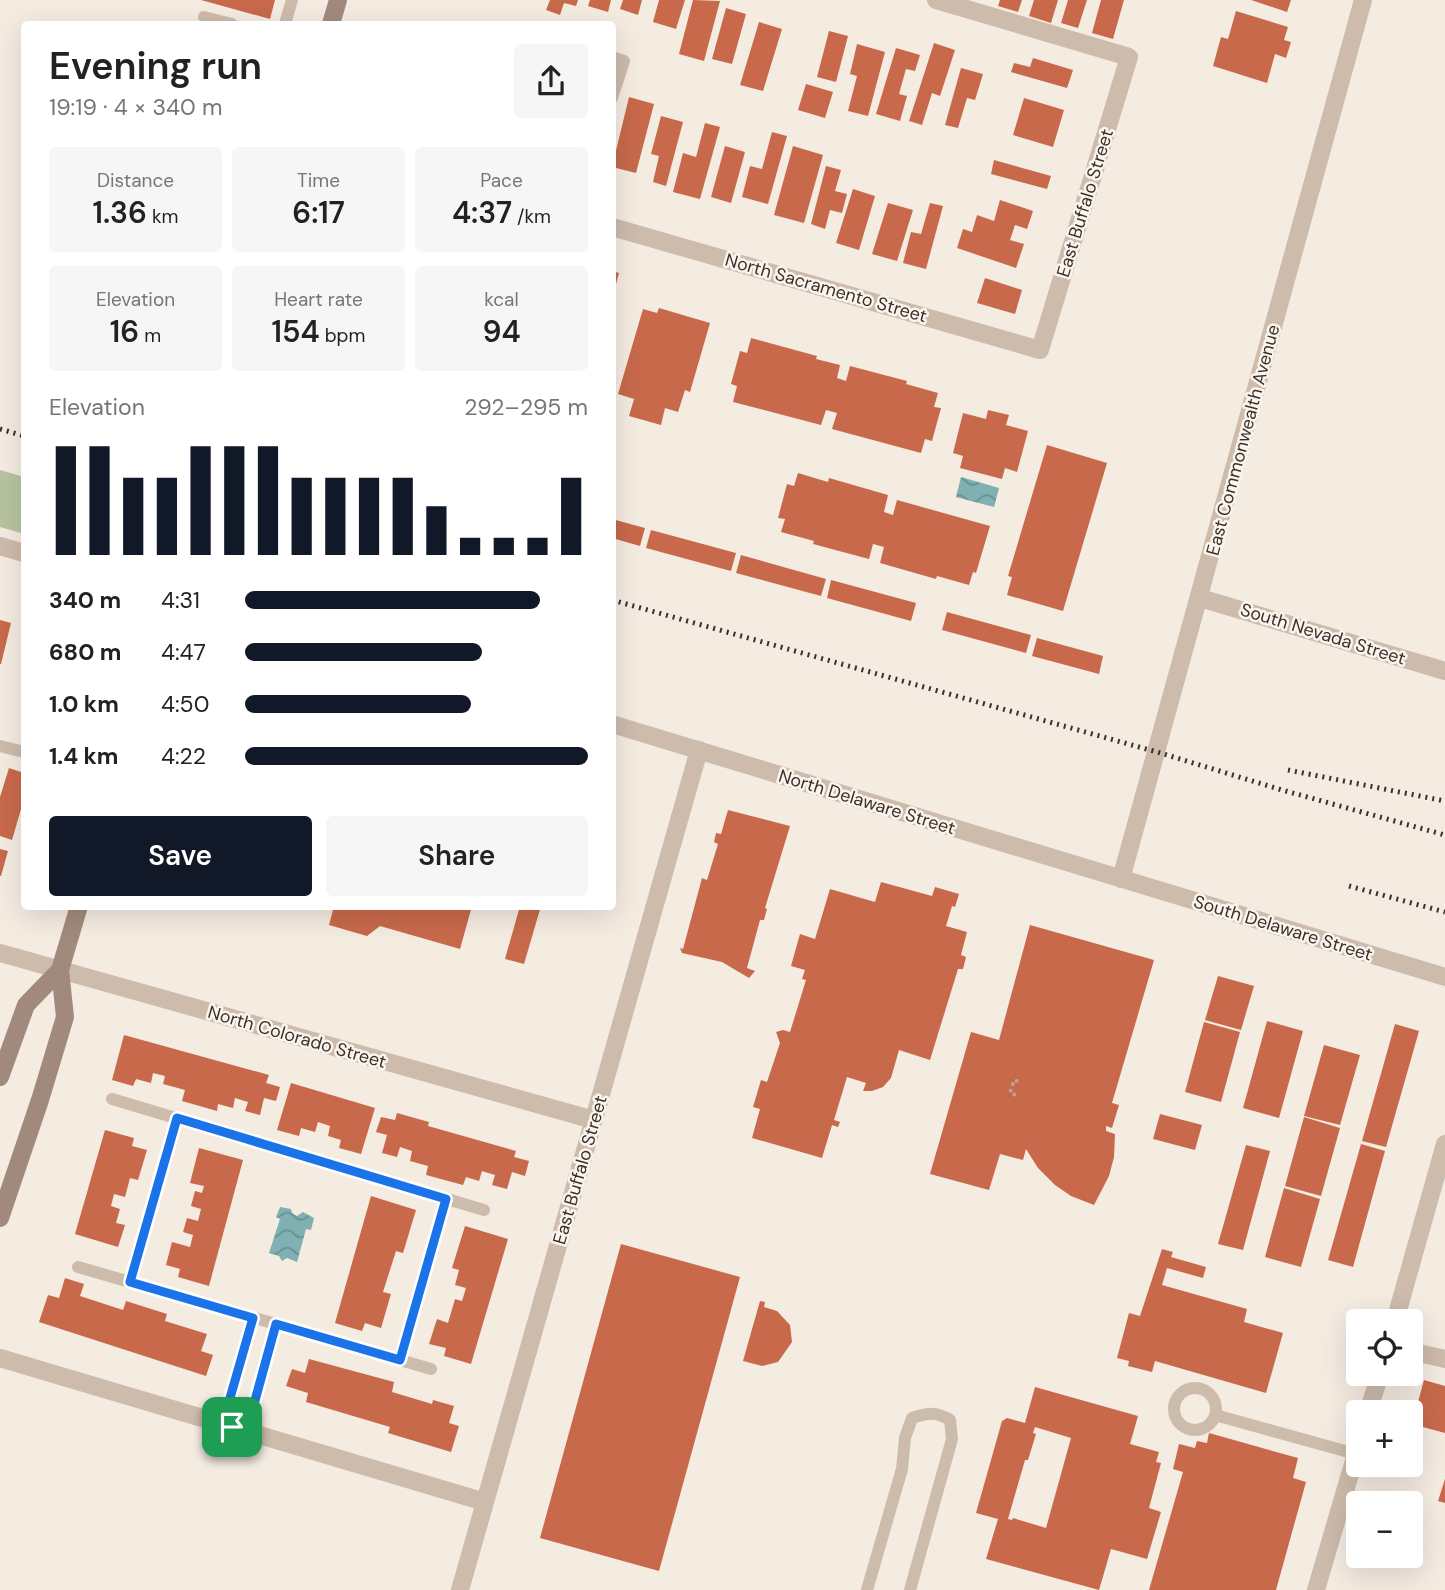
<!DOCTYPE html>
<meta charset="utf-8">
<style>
body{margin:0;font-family:"DM Sans",sans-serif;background:#f6f6f6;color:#222;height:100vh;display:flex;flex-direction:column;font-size:26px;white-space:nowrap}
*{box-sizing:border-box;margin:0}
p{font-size:23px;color:#767676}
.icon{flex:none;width:38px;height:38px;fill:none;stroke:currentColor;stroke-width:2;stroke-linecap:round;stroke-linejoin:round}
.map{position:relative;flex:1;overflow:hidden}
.side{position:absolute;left:21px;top:21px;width:595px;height:889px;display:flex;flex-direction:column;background:#fff;border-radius:7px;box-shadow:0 7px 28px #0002}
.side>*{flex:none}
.tools{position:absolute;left:1346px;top:1309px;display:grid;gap:14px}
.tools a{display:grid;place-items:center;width:77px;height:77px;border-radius:7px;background:#fff;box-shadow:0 7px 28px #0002;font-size:35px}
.pin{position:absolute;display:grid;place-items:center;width:60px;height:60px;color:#fff;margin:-30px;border-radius:14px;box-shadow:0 4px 10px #0006}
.round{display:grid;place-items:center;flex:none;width:74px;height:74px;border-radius:7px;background:#f6f6f6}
.headline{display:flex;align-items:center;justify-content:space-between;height:119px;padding:0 28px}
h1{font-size:38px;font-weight:600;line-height:52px}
.metrics{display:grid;grid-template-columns:repeat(3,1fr);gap:10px;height:119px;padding:7px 28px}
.metrics div{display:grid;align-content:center;border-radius:7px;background:#f6f6f6;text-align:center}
.metrics b{font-size:30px;font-weight:600}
.metrics small{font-size:19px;font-weight:400}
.metrics p{font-size:19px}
.chart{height:196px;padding:14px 28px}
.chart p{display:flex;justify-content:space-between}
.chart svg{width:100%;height:126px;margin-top:7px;stroke:#111827;stroke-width:6}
.cta{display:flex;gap:14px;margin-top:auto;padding:14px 28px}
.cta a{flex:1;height:80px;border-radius:7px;background:#111827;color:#fff;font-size:28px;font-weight:600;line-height:80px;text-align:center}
.cta a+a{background:#f6f6f6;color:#222}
ul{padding:0 28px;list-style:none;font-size:23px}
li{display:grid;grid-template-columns:112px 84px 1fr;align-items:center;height:52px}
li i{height:18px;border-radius:9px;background:#111827}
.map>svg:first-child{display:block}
.green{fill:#b8c4a0}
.water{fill:url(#water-waves)}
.building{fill:#c8694b;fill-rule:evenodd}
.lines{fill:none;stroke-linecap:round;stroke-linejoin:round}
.path{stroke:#b9a596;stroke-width:3.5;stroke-dasharray:3.5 3.5;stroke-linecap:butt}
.service{stroke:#cdbbac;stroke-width:12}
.pedestrian{stroke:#cdbbac;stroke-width:18}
.minor{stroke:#cdbbac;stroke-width:18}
.secondary{stroke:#a18a7d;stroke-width:18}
.rail{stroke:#3b302b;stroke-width:5;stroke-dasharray:2 5;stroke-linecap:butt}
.route-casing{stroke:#fff;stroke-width:14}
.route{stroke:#1a73e8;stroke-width:9}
.labels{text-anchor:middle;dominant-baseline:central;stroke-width:5;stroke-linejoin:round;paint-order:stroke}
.street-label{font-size:18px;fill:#3b302b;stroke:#fbf5ee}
</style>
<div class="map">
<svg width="1445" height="1590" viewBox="0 0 1445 1590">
<defs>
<pattern id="water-waves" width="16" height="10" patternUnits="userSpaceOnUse" patternTransform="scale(1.75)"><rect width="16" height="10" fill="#7fb0b2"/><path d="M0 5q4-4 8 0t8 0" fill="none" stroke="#699091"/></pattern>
</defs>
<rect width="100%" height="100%" fill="#f4ebe1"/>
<path class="green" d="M0,470l24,7v57l-24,-7z"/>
<path class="water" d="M961,477l38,11 -5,19 -38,-10z
M280,1207l11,2 1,4 5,3 6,-4 11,6 -3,12 -5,-1 -9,33 -10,-4 -5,3 -3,-5 -10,-3 11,-34 -4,-2z"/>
<path class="building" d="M201,0h74l-5,19z
M550,0h28l-2,6 -12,-3 -4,12 -14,-5z
M590,0h21l-3,12 -20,-6z
M623,0h19l-4,15 -18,-6z
M659,0h26l-9,29 -23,-7z
M693,0l27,1 -16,60 -25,-7z
M1000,0h22l-4,12 -20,-6z
M1034,0h24l-7,23 -22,-7z
M1068,0h19l-9,28 -17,-5z
M1101,0h23l-11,39 -21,-6z
M1251,0h40l-4,12z
M726,8l20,6 -14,50 -20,-5z
M1236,11l52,16 -4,13 7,2 -5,16 -11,-4 -8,29 -54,-17 8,-29 7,2z
M759,22l23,7 -19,62 -23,-6z
M829,31l19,5 -12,46 -19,-5z
M934,43l21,7 -15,46 -8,-3 -10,32 -13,-4z
M857,44l28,8 -17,64 -20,-5 9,-35 -7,-2z
M896,48l24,7 -5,16 -9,-2 -7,25 8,2 -7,25 -24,-7z
M1033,58l40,12 -6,18 -56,-16 3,-9 16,4z
M961,68l22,6 -8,26 -8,-2 -9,30 -13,-3z
M806,84l27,8 -8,26 -27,-8z
M629,97l25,7 -18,69 -24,-6z
M1024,98l40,12 -11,37 -40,-12z
M661,116l22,6 -17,64 -13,-4 6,-26 -8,-2z
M705,123l15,4 -20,72 -27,-7 10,-39 13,4z
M772,132l15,4 -19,68 -26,-7 8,-31 12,3z
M725,146l20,6 -14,51 -20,-6z
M793,146l30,9 -19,68 -30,-8z
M994,160l57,16 -4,13 -56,-15z
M826,166l15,4 -6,21 12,3 -5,19 -12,-3 -5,19 -14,-5z
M853,189l22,7 -16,54 -23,-7z
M1000,200l33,11 -6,18 -12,-4 -5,15 14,4 -8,24 -59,-20 6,-19 9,3 5,-17 17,6z
M888,203l25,7 -16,51 -25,-7z
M930,203l13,3 -17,63 -23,-6 8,-31 10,2z
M612,271l7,2 -6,22h-1z
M985,278l37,12 -7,24 -38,-11z
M659,308l51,15 -20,69 -5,-2 -7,22 -13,-4 -4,17 -32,-9 5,-17 -16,-5 25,-85 14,4z
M751,338l66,18 -1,3 24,6 -3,13 9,3 4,-15 57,15 -1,3 32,9 -4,14 7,1 -9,33 -7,-2 -4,14 -89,-24 5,-16 -11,-3 -5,15 -88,-23 4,-16 -6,-2 9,-33 7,2z
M988,410l21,5 -3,10 22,6 -11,41 -12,-4 -3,11 -42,-11 3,-12 -10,-3 10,-40 23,6z
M1047,445l60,18 -44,148 -56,-16 5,-18 -4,-1z
M798,473l30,9 1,-4 59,17 -4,17 9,3 4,-15 93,26 -14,47 -3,-1 -4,13 -32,-9 -1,3 -56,-16 4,-16 -11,-3 -4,15 -56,-15 1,-3 -33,-9 4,-13 -7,-1 9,-34 7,2z
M612,519l33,9 -5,18 -28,-8z
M651,530l85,23 -5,18 -85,-23z
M741,555l85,24 -5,17 -85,-23z
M831,580l85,23 -5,18 -84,-23z
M947,612l84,23 -5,18 -84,-23z
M0,620l11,3 -10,41h-1z
M1037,638l66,18 -4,18 -67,-18z
M9,768l15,5v26l-12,41 -12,-4v-39z
M728,810l62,16 -25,82 2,1 -3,11h-4l-13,48 8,3 -6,7 -27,-16 -40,-9 -2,-5 3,1 19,-71 5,2 11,-36 -4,-2 2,-9 5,1z
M0,849l8,2 -7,25h-1z
M881,882l51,14 3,-9 24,7 -4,13 -3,-1 -6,20 21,6 -6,23 5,2 -3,12h-5l-28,91 -31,-10 -8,28 -8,9 -11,4h-9l3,-8 -19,-6 -13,43 6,2 -2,5 -6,-2 -10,33 -70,-20 8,-29 -7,-2 8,-27 6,2 13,-39 -4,-11 7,-2 7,2 16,-52 -4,-1 3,-9 -14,-4 9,-32 15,5 15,-50 45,13z
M322,906h150l-12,43 -80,-23 -13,10 -38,-11 4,-15z
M520,906h21l-17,58 -19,-5z
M1030,925l124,35 -42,143 7,2 -7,23 -6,-2v5l9,3 -1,23 -5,19 -15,29 -23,-9 -16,-11 -17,-17 -12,-19 -3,11 -23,-6 -11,36 -59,-16 41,-142 28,8z
M1218,976l36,10 -13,44 -36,-10z
M1267,1021l36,10 -24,87 -36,-10z
M1204,1022l36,10 -19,70 -36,-10z
M1395,1024l24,7 -33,116 -24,-6z
M124,1035l145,40 -3,8 14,4 -4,14 -12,-3 -4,17 -15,-4 3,-9 -13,-4 -2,10 -15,-4 -1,7 -35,-10 3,-11 -22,-6 2,-8 -12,-3 -2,10 -15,-4 -3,7 -21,-6z
M1324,1045l36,10 -20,70 -36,-9z
M291,1083l84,25 -14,46 -22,-6 2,-8 -13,-4 2,-10 -12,-4 -3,10 -14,-4 -2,8 -22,-6z
M397,1113l32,9 -1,4 88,25 -2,6 15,4 -4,15 -13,-4 -5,17 -15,-4 3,-10 -13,-4 -3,10 -13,-4 -3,8 -37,-10 2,-9 -18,-5 2,-10 -12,-4 -3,10 -15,-4 5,-18 -11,-3 5,-15 14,3z
M1160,1114l42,11 -7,25 -42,-11z
M1304,1117l36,11 -19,68 -36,-10z
M105,1130l29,8 -2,8 15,4 -9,30 -8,-2 -5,19 -11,-3 -3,12 9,3 -4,14 9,2 -7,22 -43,-13z
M1361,1144l24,7 -32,116 -25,-7z
M1246,1145l24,6 -27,99 -25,-6z
M199,1148l44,12 -34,126 -31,-9 2,-8 -14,-4 6,-23 18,5 3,-12 -10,-3 4,-14 11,3 3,-12 -10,-3 4,-15 7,2 2,-7 -14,-3z
M1284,1188l36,11 -19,68 -36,-10z
M371,1196l45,14 -13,43 -7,-2 -13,41 8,2 -10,34 -16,-5 -3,8 -27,-8z
M465,1226l43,13 -37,125 -27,-8 2,-8 -17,-4 8,-25 11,4 7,-24 7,2 4,-13 -11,-3 4,-15 -7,-2z
M621,1244l119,33 -81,294 -119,-33z
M1162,1249l11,3 -2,5 35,10 -3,11 -36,-10 -5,17 85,24 -3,13 39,11 -17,60 -111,-32 -3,11 -24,-6 1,-5 -12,-3 12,-45 11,3z
M65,1278l19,6 -4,12 43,14 3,-9 41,13 -2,7 42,13 -6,17 12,4 -7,21 -167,-54 9,-27 11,3z
M760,1301l5,1 -1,5 13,4 13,14 2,17 -14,20 -16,4 -19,-5z
M309,1359l85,23 -2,10 40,12 1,-4 21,6 -5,17 10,3 -8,26 -63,-19 2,-6 -84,-25 2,-9 -22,-7 6,-17 13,4z
M1424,1380l21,6v47l-33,-9z
M1035,1387l103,29 -8,28 29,8 -3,10 5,1 -12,45 12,4 -14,47 -36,-10 -12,41 -113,-31 12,-40 -22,-6 26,-92 5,-3 18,5zM1035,1427l36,11 -25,90 -33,-10 -1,2 -4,-1 17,-59h3l8,-26 -3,-1z
M1209,1433l89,25 -5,20 13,4 -30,108h-127l34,-118 -10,-3 6,-25 16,4 2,-7 10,2z
M1445,1479v24l-7,-2z"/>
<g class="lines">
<path class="path" d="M1016,1095l-6,-2 4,-13 6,2"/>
<path class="service" d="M204,17l28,7
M285,24l7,-24
M612,57l12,4 -12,37
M0,746l24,6
M112,1099l372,111
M78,1267l353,102
M130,1282l47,-163
M399,1360l47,-161
M1174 1409a21 21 0 1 1 42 0a21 21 0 1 1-42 0Z
M1215,1415l141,39
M232,1427l22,-23 22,-80
M232,1427l-2,-29 23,-80
M867,1590l35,-121 3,-31 7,-20c15,-5 23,-7 38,2l2,19 -42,151"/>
<path class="pedestrian" d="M1410,1351l35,8"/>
<path class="minor" d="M612,227l428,123 89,-293 -193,-57
M0,546l24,7
M1200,598l245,73
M612,724l833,253
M1121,879l242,-879
M0,953l594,167
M1395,1321l50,-177
M0,1358l485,144
M1368,1412l12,-38
M460,1590l239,-840
M1316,1590l42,-143"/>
<path class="secondary" d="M331,24l7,-24
M0,1077l26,-72 34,-35
M0,1218l40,-118 25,-83 -5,-47 19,-64"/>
<path class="rail" d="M0,429l24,7
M612,600l545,152 125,38 163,45
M1288,770l157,31
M1349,886l96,26"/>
</g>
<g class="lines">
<g class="route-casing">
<path id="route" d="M177,1118l269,81 -46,161 -124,-36 -22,80 -22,23 -2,-29 23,-80 -123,-36z"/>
</g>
<use href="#route" class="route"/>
</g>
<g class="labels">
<g class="street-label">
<text transform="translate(1085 203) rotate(-73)">East Buffalo Street</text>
<text transform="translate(826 288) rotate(16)">North Sacramento Street</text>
<text transform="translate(1243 440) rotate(-75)">East Commonwealth Avenue</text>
<text transform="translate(1323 634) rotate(17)">South Nevada Street</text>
<text transform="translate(867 802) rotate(17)">North Delaware Street</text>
<text transform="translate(1283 928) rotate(17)">South Delaware Street</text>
<text transform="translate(297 1037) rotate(16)">North Colorado Street</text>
<text transform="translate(580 1170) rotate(-74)">East Buffalo Street</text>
</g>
</g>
</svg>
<div class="tools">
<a><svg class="icon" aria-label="locate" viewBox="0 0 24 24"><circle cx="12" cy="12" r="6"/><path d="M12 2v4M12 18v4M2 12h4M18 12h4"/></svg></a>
<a>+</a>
<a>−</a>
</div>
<div class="pin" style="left:232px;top:1427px;background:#1e9e55"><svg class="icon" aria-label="arrive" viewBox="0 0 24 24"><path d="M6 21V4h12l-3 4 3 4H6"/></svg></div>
<section class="side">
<div class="headline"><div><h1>Evening run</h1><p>19:19 · 4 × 340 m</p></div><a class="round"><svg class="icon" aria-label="share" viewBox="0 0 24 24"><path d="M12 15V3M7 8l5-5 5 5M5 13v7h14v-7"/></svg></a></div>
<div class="metrics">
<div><p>Distance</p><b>1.36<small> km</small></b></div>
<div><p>Time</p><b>6:17</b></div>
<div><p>Pace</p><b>4:37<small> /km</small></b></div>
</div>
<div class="metrics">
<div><p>Elevation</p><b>16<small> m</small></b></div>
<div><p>Heart rate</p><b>154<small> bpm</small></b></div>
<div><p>kcal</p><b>94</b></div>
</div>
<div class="chart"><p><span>Elevation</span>292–295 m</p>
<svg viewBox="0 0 160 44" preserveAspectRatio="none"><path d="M5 44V6M15 44V6M25 44V17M35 44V17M45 44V6M55 44V6M65 44V6M75 44V17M85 44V17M95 44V17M105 44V17M115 44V27M125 44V38M135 44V38M145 44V38M155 44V17"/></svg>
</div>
<ul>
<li><b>340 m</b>4:31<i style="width:86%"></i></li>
<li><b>680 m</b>4:47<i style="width:69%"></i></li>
<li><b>1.0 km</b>4:50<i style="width:66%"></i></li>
<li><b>1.4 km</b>4:22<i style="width:100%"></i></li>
</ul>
<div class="cta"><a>Save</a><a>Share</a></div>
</section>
</div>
